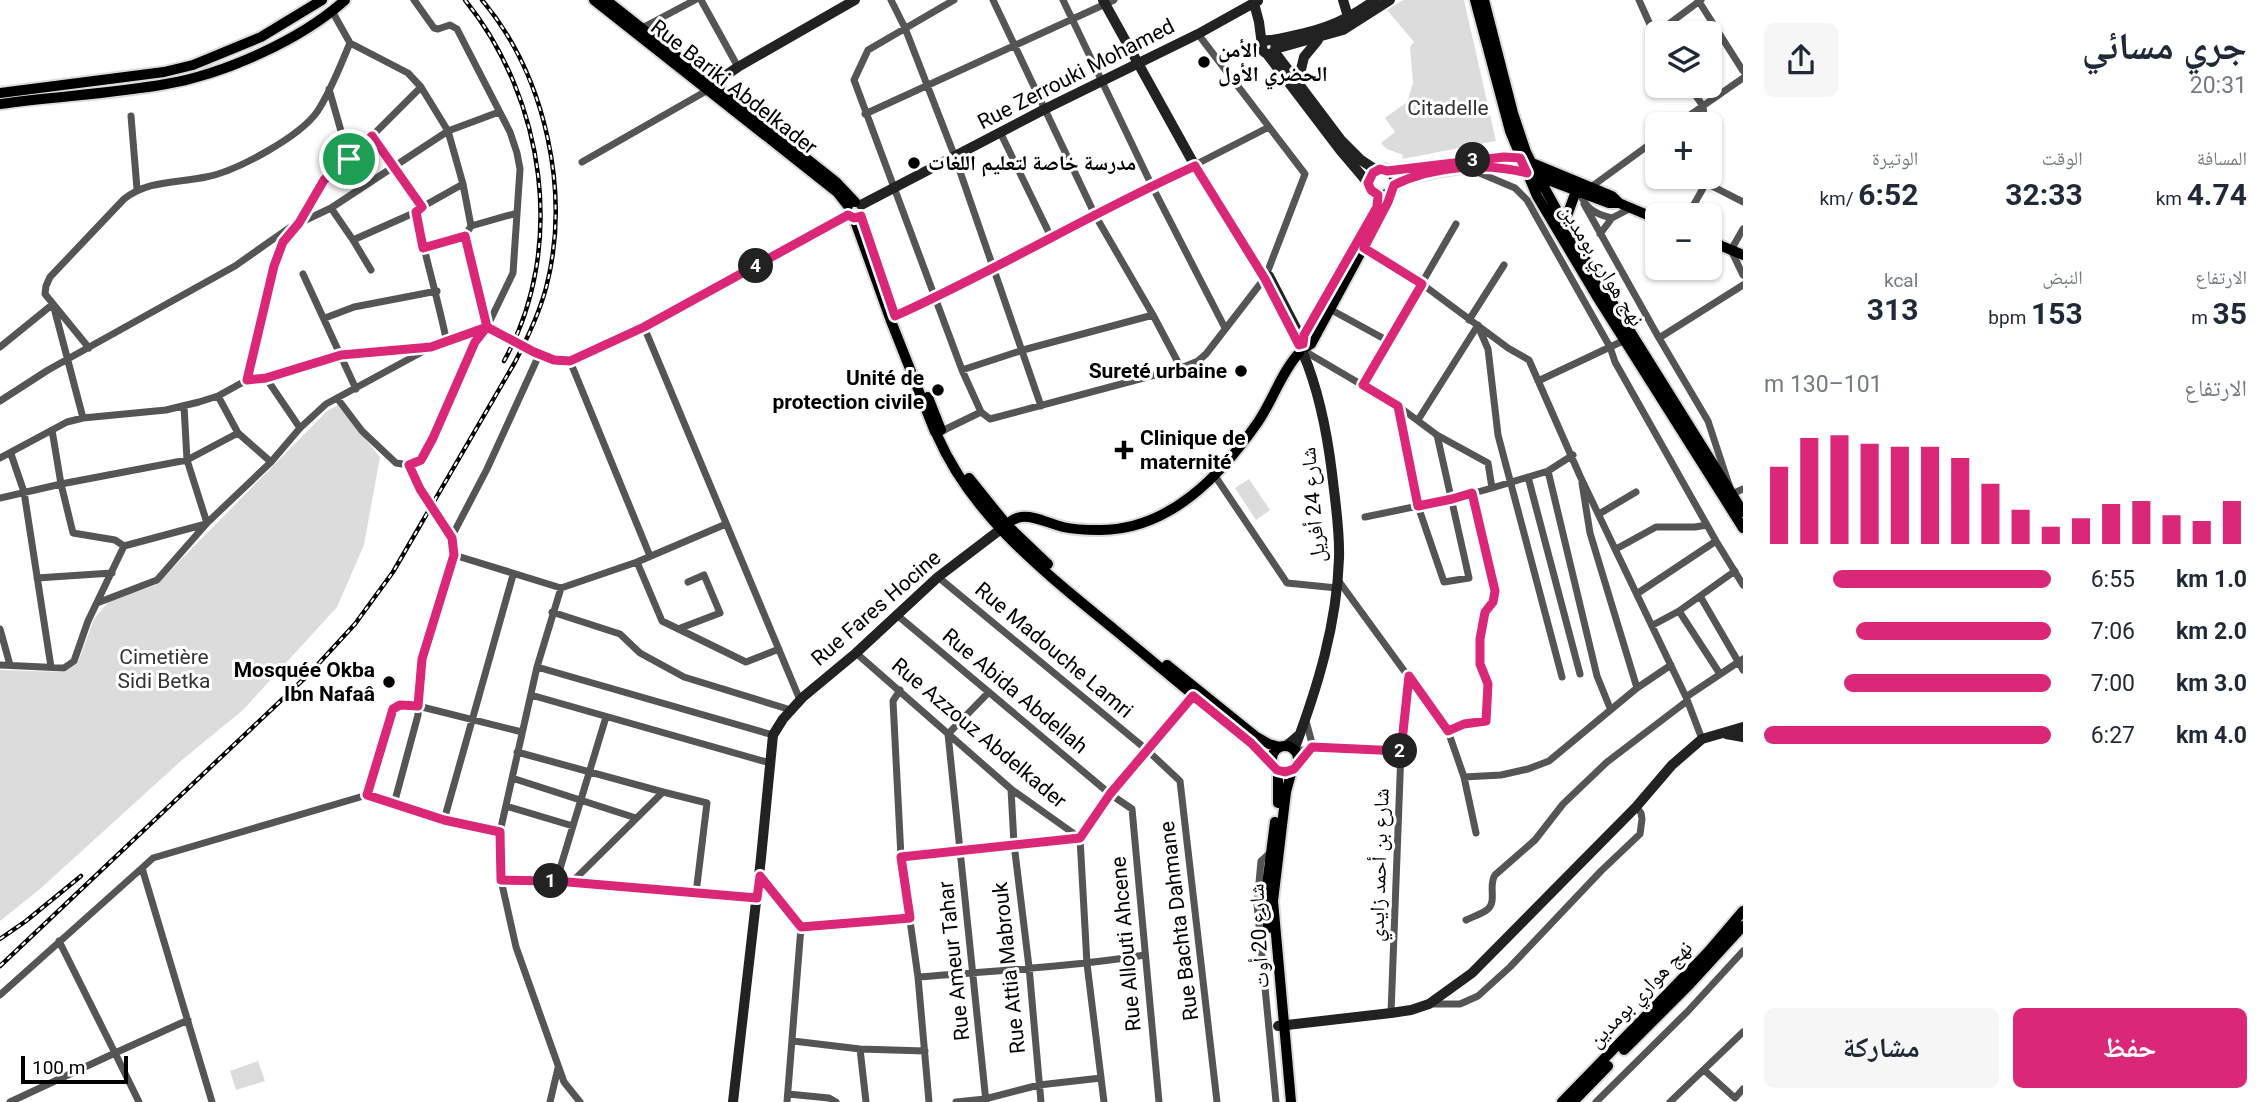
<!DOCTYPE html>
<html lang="ar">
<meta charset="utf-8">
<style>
body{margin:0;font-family:Roboto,"Noto Naskh Arabic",sans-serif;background:#f6f6f7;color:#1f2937;direction:rtl;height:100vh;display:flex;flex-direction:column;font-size:26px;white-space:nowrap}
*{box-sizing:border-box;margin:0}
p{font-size:23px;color:#747a83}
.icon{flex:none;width:38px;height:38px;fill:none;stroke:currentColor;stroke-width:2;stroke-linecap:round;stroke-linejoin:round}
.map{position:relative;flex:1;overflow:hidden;direction:ltr}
.details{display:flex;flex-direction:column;background:#fff;width:525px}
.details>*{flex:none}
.buttons{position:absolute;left:1645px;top:21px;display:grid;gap:14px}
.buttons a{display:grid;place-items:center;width:77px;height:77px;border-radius:10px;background:#fff;box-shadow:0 2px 5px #0004;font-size:35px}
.scale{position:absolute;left:21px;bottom:18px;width:107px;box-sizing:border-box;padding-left:7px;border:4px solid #000;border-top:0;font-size:19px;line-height:24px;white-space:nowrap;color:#000;-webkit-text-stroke:5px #fff;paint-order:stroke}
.pin{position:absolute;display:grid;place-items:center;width:60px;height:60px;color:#fff;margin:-30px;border:4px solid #fff;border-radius:50%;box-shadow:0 2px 7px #0007}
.km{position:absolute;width:35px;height:35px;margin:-18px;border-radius:50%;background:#222;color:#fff;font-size:19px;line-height:35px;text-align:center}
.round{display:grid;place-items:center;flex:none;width:74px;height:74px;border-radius:10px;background:#f6f6f7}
.headline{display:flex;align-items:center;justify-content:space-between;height:119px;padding:0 21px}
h1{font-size:38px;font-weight:700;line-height:52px}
.stats{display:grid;grid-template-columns:repeat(3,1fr);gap:10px;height:119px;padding:7px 21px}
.stats div{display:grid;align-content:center}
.stats b{font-size:30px;font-weight:700}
.stats small{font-size:19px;font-weight:400}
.stats p{font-size:19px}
.chart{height:196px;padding:14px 21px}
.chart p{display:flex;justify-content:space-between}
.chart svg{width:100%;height:126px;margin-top:7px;stroke:#db2777;stroke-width:6}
.action{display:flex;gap:14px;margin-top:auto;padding:14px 21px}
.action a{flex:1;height:80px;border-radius:10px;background:#db2777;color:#fff;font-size:28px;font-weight:700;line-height:80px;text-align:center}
.action a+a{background:#f6f6f7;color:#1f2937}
ul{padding:0 21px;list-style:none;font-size:23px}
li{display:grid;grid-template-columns:112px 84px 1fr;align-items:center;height:52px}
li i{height:18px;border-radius:9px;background:#db2777}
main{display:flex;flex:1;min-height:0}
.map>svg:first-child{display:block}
.green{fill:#dcdcdc}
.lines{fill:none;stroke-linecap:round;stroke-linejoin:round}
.primary-casing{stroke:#dbdbdb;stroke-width:14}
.street{stroke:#555;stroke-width:7}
.secondary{stroke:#222;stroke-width:10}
.primary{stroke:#000;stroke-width:10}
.rail-casing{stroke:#000;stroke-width:4.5}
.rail{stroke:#fff;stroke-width:2;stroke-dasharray:5;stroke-linecap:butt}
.street-bridge{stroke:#555;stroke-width:7}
.route-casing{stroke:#fff;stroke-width:14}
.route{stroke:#db2777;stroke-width:9}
.poi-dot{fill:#000;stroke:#fff;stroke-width:2.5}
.labels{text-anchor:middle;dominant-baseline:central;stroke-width:6;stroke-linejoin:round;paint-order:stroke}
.poi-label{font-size:21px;font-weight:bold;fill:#000;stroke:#fff;text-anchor:start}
.street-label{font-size:21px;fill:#000;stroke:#fff}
.park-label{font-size:21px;fill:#333;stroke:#fff}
</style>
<main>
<section class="details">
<div class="headline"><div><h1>جري مسائي</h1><p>20:31</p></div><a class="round"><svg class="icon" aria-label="share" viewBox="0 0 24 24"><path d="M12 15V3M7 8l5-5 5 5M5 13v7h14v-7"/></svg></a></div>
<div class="stats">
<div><p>المسافة</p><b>4.74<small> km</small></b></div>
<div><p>الوقت</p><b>32:33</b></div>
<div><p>الوتيرة</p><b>6:52<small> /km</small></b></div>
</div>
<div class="stats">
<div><p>الارتفاع</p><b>35<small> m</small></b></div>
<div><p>النبض</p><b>153<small> bpm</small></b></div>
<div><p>kcal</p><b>313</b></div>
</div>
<div class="chart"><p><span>الارتفاع</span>101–130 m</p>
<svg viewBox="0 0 160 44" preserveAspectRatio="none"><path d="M5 44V17M15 44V7M25 44V6M35 44V9M45 44V10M55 44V10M65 44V14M75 44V23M85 44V32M95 44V38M105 44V35M115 44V30M125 44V29M135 44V34M145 44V36M155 44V29"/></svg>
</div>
<ul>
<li><b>1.0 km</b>6:55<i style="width:76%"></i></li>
<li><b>2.0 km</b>7:06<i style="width:68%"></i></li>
<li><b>3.0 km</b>7:00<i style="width:72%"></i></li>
<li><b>4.0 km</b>6:27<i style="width:100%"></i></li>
</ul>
<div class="action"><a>حفظ</a><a>مشاركة</a></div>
</section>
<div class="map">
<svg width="1743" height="1102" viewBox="0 0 1743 1102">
<rect width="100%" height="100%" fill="#fff"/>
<path class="green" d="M1403,0h61l32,141 -94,18 1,-4 -16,-6 -6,-6 14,-11 -10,-14 22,-16 6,-19 -3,-36 4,-5 -27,-32z
M338,405l42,52 -16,88 -27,62 -94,103 -61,50 -142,129 -40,32v-251l65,2 13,-10 16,-43 15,-18 47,-16 171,-174z
M1249,479l21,31 -14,10 -21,-32z
M258,1061l7,20 -29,9 -6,-19z"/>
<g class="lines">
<g class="primary-casing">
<path id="primary" d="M594,0l243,192 11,14
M606,0l230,182 19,20
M1475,0l35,131 27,65 59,99 147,233
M1484,0l29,113 13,39 13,26 36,65 168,269
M0,93l164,-21 29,-7 68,-28 61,-37
M0,104c55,-8 111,-10 166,-20 58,-10 135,-44 179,-84
M1369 182a13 13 0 1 1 26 0a13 13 0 1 1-26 0Z
M1387,171l117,-14 16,1 92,38 7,7 38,16
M1394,185c27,-14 88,-22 117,-16 33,7 66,23 98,34h10
M861,216l6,22
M854,218l37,103 44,111
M1564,224l12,-33
M1710,241l33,14
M1303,344l1,-9 73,-128 1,-12
M1306,347l5,-3 77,-142 4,-12
M928,397l13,33
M937,435c36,83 110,139 178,195 46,38 91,76 136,113l22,21
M969,478l38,47 41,39
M1003,527c6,-4 10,-9 18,-10 13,-2 29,7 42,10 12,3 24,3 37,3 70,0 121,-55 158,-108 15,-22 23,-49 41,-69
M1167,665l88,71 14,8 11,3
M1272 759a13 13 0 1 1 26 0a13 13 0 1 1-26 0Z
M1278,803v-33
M1268,928l-2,-35 9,-71
M1624,1050l66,-66 53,-58
M1291,1102l-18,-201 13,-109 6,-22
M1562,1102l146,-150 35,-41
M1573,1102l35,-36"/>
</g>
<path class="street" d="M701,0l37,67
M891,0l14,28 50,129 86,249
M954,0l-86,50 -14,30 108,290 19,42
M993,0l102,215 58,100 28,53
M1063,0l89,186 73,142
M1639,0l18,40
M1698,0l45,71
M332,11l18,32 58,30 13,14
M642,28l53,-28
M1198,34l107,140 -38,99
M1654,35l47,-35
M1689,86l14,20 2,18
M329,89l20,70
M865,114l249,-114
M131,116l6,73
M1677,124l66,-46
M1000,132l52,107
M582,162l126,-72
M1710,167l1,11 -5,5 37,19
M1470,169l45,19 12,12 83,147 5,15 101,179 27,44
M1591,187l66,-48
M1579,192c7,17 16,22 33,26
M1584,204l75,134 84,-53
M422,207l-50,-71 49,-49 27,44 15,53 8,42 -6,10 22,91 47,25 20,9h16l74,-34 204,-112
M331,208l22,32 63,-28 6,-5 41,-23
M416,212c9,45 22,87 31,131
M1688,215l18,-32
M471,226l46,-13
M1743,229l-12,21 12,25
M1600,234l12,-16 19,-10
M353,240l18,30
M423,248l42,-12
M1364,248l58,36 86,64 21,12 51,116 106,221 16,42
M303,274l53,115
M1326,307l64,35
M895,316l42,-19 332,-170
M325,318l29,-11 83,-16
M1469,320l35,-55
M1478,326l10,23 10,86 64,242
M644,327l156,373
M1659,338l49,83 24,73 11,-5
M0,347l53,-43 30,114
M89,348l-44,-54 1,-8 4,-9 74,-78c24,-19 53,-16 82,-22 31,-6 93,-40 111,-65 14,-21 23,-46 33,-69
M1306,352l92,54 39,29 51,28 4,25 -40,11 -87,18
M539,355l-52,114 -36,69 3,17 107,33
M570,361l80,195
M962,370l61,-20 130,-35
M266,378l34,50
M247,380l6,-33 30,-105 16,-19 26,-43 47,-44
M1538,381l87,-41
M1363,385l93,-161
M218,396l20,37 33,29
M337,398l25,33 34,32 13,2 12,-5 12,-22 42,-96 12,-15 26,-54 7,-104 -3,-16 -7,-21 -53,-103 -7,-4 -12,4 -4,-1 -20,-28
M0,401l48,-31 187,-104 54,-38 42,-20 117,-77 51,-19
M184,406l3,54 20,63
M1398,406l20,100 26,76 25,-4 -32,-143
M1418,420l60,-95
M52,430l9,54 12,49 42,7 9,6
M942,431l39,-19 9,7 191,-51 17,-7 8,-7 58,-75
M11,454l13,38 27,175
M0,458l67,-36 16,-4 83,-8 33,-8 19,-6 29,-16 19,-2 75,-23 86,-7
M409,465l11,24
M1548,471l49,205 13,32
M1215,476l72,107 50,5
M1528,477l52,197
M1582,483l8,50 47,155
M1492,488l56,-17 25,-16
M0,498l61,-14 126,-24 51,-27
M1599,514l37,-22
M726,524l-89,38 -76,26 -24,79 -37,165 1,48 69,4 93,-92 44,11 -11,90 61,5
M1616,549l40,-22h39l12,-2
M454,555l-32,104 -4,47 104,26
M637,562l25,59 84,41 33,-13
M938,577l209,173 33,31 37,321
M37,578l75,-5
M1338,580l110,151 16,46 12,56
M1638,593l78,-52
M1700,596l43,74
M97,603l60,-23 50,-57 64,-61 29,-34 26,-24 105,-57 56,-20
M1679,611l41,63
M552,612l68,22 20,19 44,24 107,33
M897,615l213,179 22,15 27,293
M1653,625l26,-14 56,-40
M0,629l10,36
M678,629l42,-16 -16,-38 -16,7
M856,653l155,136 69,49
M0,665l64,3 10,-7 14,-40 36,-75 82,-22
M537,667l236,68
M900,690l-7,11 8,156 17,120 11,125
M531,695l239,68
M1686,697l57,-38
M1306,721l7,26
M1448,731l15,-6 23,-4 2,-37 -8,-20v-25l5,-27 8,-10 2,-11 -23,-98
M517,752l146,40
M1295,752l18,-5 88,4
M1296,765l16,-17
M1464,777l37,-2 27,-6 21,-8 88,-73 34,-23
M512,778l124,40
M1011,789l3,55 15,123 12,135
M394,804l-27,-9 26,-86 7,-4 18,1v9l-24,89 50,16 56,12
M506,806l67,20
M444,820l69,-245
M1080,838l7,126 17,138
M1080,838l30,-44 83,-98
M1271,852l-10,9 -4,43 19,198
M901,857l178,-19
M142,868l11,-10 214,-63
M759,876l42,51 109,-9
M501,880l15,67 48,135 16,20
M556,882l50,-165
M570,884l126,9
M1466,920c6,-3 16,-6 22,-11 9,-8 0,-24 7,-34l40,-35 28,-36 44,-42 80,-61
M918,977c75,-6 152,-10 227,-22
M0,995l142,-127 70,234
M1430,1004h30l18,-8 32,-29 91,-96 39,-37 2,-15 -1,-6 -5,-6
M1391,1013l10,-262 8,-75
M793,1041l67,8 65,2
M860,1049l6,53
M1704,1070l31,28 8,-9
M788,1094l41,4 7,4
M10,1102l105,-49 -56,-112
M139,1102l-24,-49 73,-33
M550,1102l8,-34
M787,1102l14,-175
M956,1102l29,-3 54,-14 62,-7
M986,1102l-38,-368 41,-42
M1596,1102l92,-91 55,-60
M1670,1102l73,-70"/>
<path class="secondary" d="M1103,0l92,166 68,111
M1343,0l7,23
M1258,1v-1
M1255,7l4,15 3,23
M1262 47a7 7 0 1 1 14 0a7 7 0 1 1-14 0Z
M1272,40c43,-8 67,-14 103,-40
M1275,49l68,-19 47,-30
M1274,51l67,89 20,20 15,10
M1267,54l73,96 28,33
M1298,82l6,-25 14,-17
M713,84l25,-17 117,-67
M861,205l184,-96 153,-75 54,-30
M1269,276l27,52 5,16
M1726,734l17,3
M1286,746l13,-11
M1294,750c23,-61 43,-125 45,-192 1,-28 -4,-57 -7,-85 -5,-41 -13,-82 -29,-120
M1278,1026l113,-13 20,-3 18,-6 43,-31 164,-166 36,-42 30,-26 41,-12
M733,1102l28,-244 12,-123 10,-16 20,-22 53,-44 82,-76 63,-48"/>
<use href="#primary" class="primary"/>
<g class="rail-casing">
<path id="rail" d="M465,0c80,99 102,248 39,361
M0,939l26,-18 55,-45
M0,966l309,-292 46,-50 38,-52 122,-210c12,-23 24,-48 31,-74 25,-95 0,-212 -64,-288"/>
</g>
<use href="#rail" class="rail"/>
<path class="street-bridge" d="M420,489l24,39"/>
</g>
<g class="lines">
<g class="route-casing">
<path id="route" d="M349,159l23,-23 50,71 -6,5 7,36 42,-12 22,91 -12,15 -42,96 -12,22 -12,5 11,24 32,49 2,17 -32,104 -4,47 -18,-1 -7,4 -26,86 77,25 56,12 1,48 55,1 201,17 3,-22 41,51 109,-9 -9,-61 179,-19 30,-44 83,-98 58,47 26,27 8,2 9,-3 18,-22 89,4 8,-75 39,55 16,-7 22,-3 2,-37 -8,-20v-25l5,-27 8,-10 2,-11 -23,-98 -20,6 -34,7 -20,-100 -35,-21 59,-101 -58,-36 24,-46 6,-17c38,-19 92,-23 133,-12l-7,-15 -16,-1 -117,14 -7,-2 -7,4 -5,10 3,7 7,5 -1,12 -73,128 -1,9 -4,1 -34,-66 -70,-113c-102,46 -198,104 -300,150l-34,-100 -7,2 -6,-3 -204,112 -74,34 -16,-1 -20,-8 -47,-25 -56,20 -90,8 -75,23 -19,2 27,-114 9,-24 16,-19 25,-43 25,-21"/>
</g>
<use href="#route" class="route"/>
</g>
<g class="poi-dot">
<circle cx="1204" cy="62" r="7"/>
<circle cx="914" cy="163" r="7"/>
<circle cx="1241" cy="371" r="7"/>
<circle cx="938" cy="390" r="7"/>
<path d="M1120.5 439.5h7v7h7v7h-7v7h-7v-7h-7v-7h7z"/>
<circle cx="389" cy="682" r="7"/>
</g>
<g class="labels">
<g class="poi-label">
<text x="1218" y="50">الأمن<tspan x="1218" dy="24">الحضري الأول</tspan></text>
<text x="928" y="163">مدرسة خاصة لتعليم اللغات</text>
<text x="1227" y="371" text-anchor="end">Sureté urbaine</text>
<text x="924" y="378" text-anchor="end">Unité de<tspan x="924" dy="24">protection civile</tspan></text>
<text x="1140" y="438">Clinique de<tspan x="1140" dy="24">maternité</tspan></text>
<text x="375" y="670" text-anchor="end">Mosquée Okba<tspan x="375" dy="24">Ibn Nafaâ</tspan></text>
</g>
<g class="street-label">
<text transform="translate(1076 74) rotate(-27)">Rue Zerrouki Mohamed</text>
<text transform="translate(734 87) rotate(38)">Rue Bariki Abdelkader</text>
<text transform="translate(1602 265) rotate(58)">نهج هواري بومدين</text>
<text transform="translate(1313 505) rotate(-95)">شارع 24 أفريل</text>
<text transform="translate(876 608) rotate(-41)">Rue Fares Hocine</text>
<text transform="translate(1054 650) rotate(40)">Rue Madouche Lamri</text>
<text transform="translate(1015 691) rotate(40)">Rue Abida Abdellah</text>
<text transform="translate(979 733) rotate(40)">Rue Azzouz Abdelkader</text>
<text transform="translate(1379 865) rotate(-88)">شارع بن أحمد زايدي</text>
<text transform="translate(1179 921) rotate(-97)">Rue Bachta Dahmane</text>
<text transform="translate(1259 936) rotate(-93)">شارع 20 أوت</text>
<text transform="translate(1126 944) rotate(-95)">Rue Allouti Ahcene</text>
<text transform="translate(954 961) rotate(-96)">Rue Ameur Tahar</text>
<text transform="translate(1009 968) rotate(-96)">Rue Attia Mabrouk</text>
<text transform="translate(1640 994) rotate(-46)">نهج هواري بومدين</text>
</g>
<g class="park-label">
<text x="1448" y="108">Citadelle</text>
<text x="164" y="657">Cimetière<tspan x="164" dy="24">Sidi Betka</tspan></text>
</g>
</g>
</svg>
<div class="buttons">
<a><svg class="icon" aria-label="layers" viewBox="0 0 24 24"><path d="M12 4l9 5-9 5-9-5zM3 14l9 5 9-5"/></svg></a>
<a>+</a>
<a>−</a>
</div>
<div class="scale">100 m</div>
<div class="pin" style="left:349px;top:159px;background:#1e9e55"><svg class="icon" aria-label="arrive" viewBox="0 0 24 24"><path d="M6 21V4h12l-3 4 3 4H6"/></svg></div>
<b class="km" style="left:551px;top:881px">1</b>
<b class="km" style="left:1400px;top:751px">2</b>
<b class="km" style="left:1473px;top:160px">3</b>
<b class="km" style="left:756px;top:266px">4</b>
</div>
</main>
